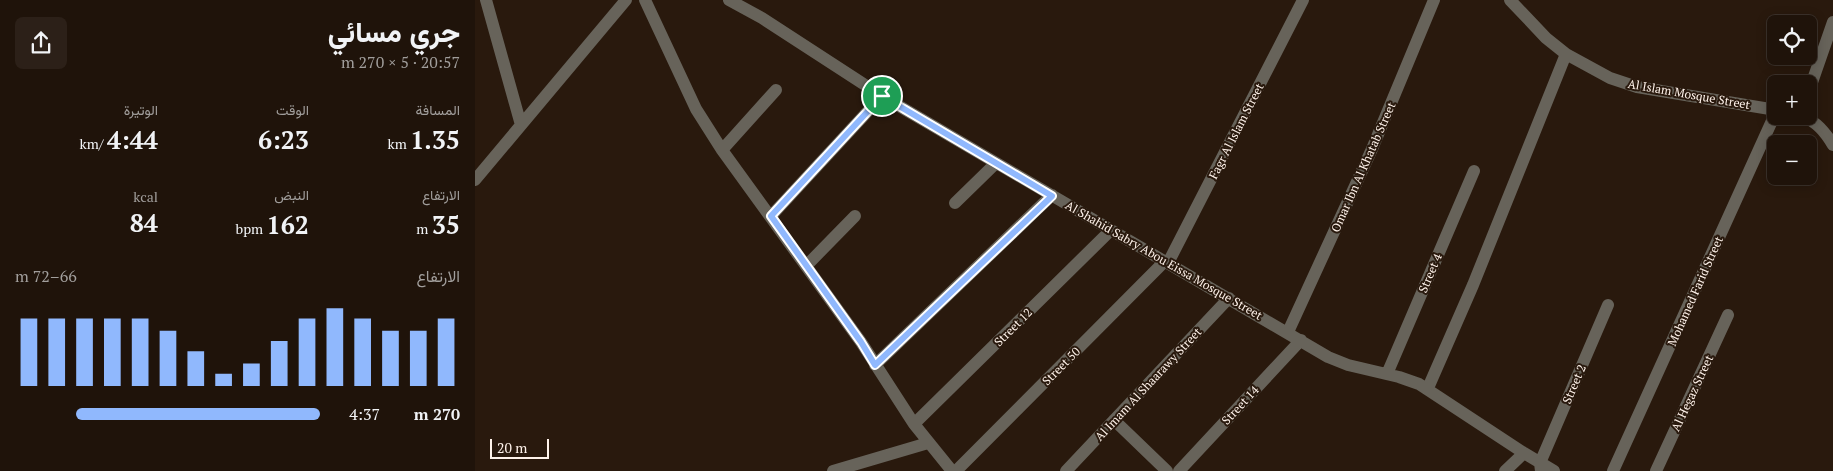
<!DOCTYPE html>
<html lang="ar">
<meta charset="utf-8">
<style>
body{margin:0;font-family:"PT Serif",Vazirmatn,serif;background:#2c2018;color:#f1f3f6;direction:rtl;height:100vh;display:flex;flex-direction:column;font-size:19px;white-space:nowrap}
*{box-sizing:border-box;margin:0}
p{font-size:16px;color:#a19e9c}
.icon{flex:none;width:28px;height:28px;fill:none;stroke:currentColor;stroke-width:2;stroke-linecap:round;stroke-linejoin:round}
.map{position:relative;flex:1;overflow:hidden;direction:ltr}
.panel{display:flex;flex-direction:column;background:#1f130a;width:475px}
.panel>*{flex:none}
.buttons{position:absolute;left:1292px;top:15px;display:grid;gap:10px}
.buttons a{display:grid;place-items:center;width:50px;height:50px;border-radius:8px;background:#1f130a;box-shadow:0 2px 12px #0003,0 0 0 1px #3c322b;font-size:25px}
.scale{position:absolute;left:15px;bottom:12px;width:59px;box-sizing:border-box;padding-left:5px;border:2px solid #fef2ea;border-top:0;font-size:14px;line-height:18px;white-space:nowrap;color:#fef2ea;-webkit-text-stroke:4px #29190d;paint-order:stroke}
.pin{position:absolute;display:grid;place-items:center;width:42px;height:42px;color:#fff;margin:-21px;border:2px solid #fff;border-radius:50%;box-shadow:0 1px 5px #0007}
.round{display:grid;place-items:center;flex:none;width:52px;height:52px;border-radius:8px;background:#2c2018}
.overview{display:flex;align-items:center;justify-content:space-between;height:85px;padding:0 15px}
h1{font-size:28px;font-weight:800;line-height:38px}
.figures{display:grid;grid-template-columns:repeat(3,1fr);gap:8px;height:85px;padding:5px 15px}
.figures div{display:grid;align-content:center}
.figures b{font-size:25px;font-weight:800}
.figures small{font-size:14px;font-weight:400}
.figures p{font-size:14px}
.chart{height:140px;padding:10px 15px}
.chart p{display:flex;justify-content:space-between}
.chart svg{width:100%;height:90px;margin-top:5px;stroke:#90b8fd;stroke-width:6}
ul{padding:0 15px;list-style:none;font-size:16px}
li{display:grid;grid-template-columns:80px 60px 1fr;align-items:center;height:38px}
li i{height:12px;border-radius:6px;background:#90b8fd}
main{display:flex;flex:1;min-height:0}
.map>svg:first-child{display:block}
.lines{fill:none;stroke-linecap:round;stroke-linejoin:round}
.minor{stroke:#67635a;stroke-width:12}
.route-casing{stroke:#fff;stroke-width:10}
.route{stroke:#90b8fd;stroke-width:6}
.labels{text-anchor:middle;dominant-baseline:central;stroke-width:4;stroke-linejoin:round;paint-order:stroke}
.street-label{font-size:12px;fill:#fef2ea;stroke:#29190d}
</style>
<main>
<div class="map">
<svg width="1358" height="471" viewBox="0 0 1358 471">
<rect width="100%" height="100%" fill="#29190d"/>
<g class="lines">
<path class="minor" d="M11,0l35,125
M170,0l51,109 26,41 139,192 53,82 38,47
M254,0l33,18 120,78 446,261 20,8 51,12 20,7 105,69 30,18
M1035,0l36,38 20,16 44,24 27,9 139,23
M1334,91l24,-69
M1327,116c15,6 23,16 31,29
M247,150l54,-60
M0,180l151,-180
M480,203l41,-40
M296,216l111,-120
M693,263l135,-263
M332,265l48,-49
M813,332l84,-183 62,-149
M400,365l177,-170
M912,374l87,-203
M953,388l45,-103 93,-231
M639,420l53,51
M439,424l197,-194
M358,471l95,-28
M481,471l209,-210
M591,471l163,-173
M704,471l122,-131
M1030,471l19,-18
M1066,471l-1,-8 68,-158
M1138,471l163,-359
M1181,471l72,-156"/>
</g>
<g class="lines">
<g class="route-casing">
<path id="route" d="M407,96l170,100 -177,169 -14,-23 -90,-126z"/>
</g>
<use href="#route" class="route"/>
</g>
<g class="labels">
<g class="street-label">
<text transform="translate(1214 94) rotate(10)">Al Islam Mosque Street</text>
<text transform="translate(761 131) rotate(-63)">Fagr Al Islam Street</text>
<text transform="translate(888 167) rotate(-66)">Omar Ibn Al Khatab Street</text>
<text transform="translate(689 260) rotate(30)">Al Shahid Sabry Abou Eissa Mosque Street</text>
<text transform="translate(955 273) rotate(-67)">Street 4</text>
<text transform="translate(1220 291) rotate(-66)">Mohamed Farid Street</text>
<text transform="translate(538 327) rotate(-45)">Street 12</text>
<text transform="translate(586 366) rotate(-45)">Street 50</text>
<text transform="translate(673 384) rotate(-47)">Al Imam Al Shaarawy Street</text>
<text transform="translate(1099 384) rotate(-67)">Street 2</text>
<text transform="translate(1217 393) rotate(-65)">Al Hegaz Street</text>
<text transform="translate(765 405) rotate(-47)">Street 14</text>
</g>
</g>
</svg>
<div class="buttons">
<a><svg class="icon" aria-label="locate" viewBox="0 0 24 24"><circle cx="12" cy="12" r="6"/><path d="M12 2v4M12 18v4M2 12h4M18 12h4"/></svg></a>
<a>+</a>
<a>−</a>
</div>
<div class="scale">20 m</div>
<div class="pin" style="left:407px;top:96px;background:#1e9e55"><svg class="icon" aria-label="arrive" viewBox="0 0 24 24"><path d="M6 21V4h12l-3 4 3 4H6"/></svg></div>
</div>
<section class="panel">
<div class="overview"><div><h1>جري مسائي</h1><p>20:57 · 5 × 270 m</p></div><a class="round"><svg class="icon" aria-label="share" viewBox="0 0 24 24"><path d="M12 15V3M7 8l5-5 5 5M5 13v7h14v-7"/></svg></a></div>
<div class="figures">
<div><p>المسافة</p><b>1.35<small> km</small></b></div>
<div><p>الوقت</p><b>6:23</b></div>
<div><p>الوتيرة</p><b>4:44<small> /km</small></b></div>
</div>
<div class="figures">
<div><p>الارتفاع</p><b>35<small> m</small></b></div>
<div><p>النبض</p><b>162<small> bpm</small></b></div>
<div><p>kcal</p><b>84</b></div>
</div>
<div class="chart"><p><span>الارتفاع</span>66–72 m</p>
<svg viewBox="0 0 160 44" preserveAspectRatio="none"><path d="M5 44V11M15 44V11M25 44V11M35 44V11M45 44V11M55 44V17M65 44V27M75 44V38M85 44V33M95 44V22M105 44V11M115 44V6M125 44V11M135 44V17M145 44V17M155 44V11"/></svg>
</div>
<ul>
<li><b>270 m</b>4:37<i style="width:80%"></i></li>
</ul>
</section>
</main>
